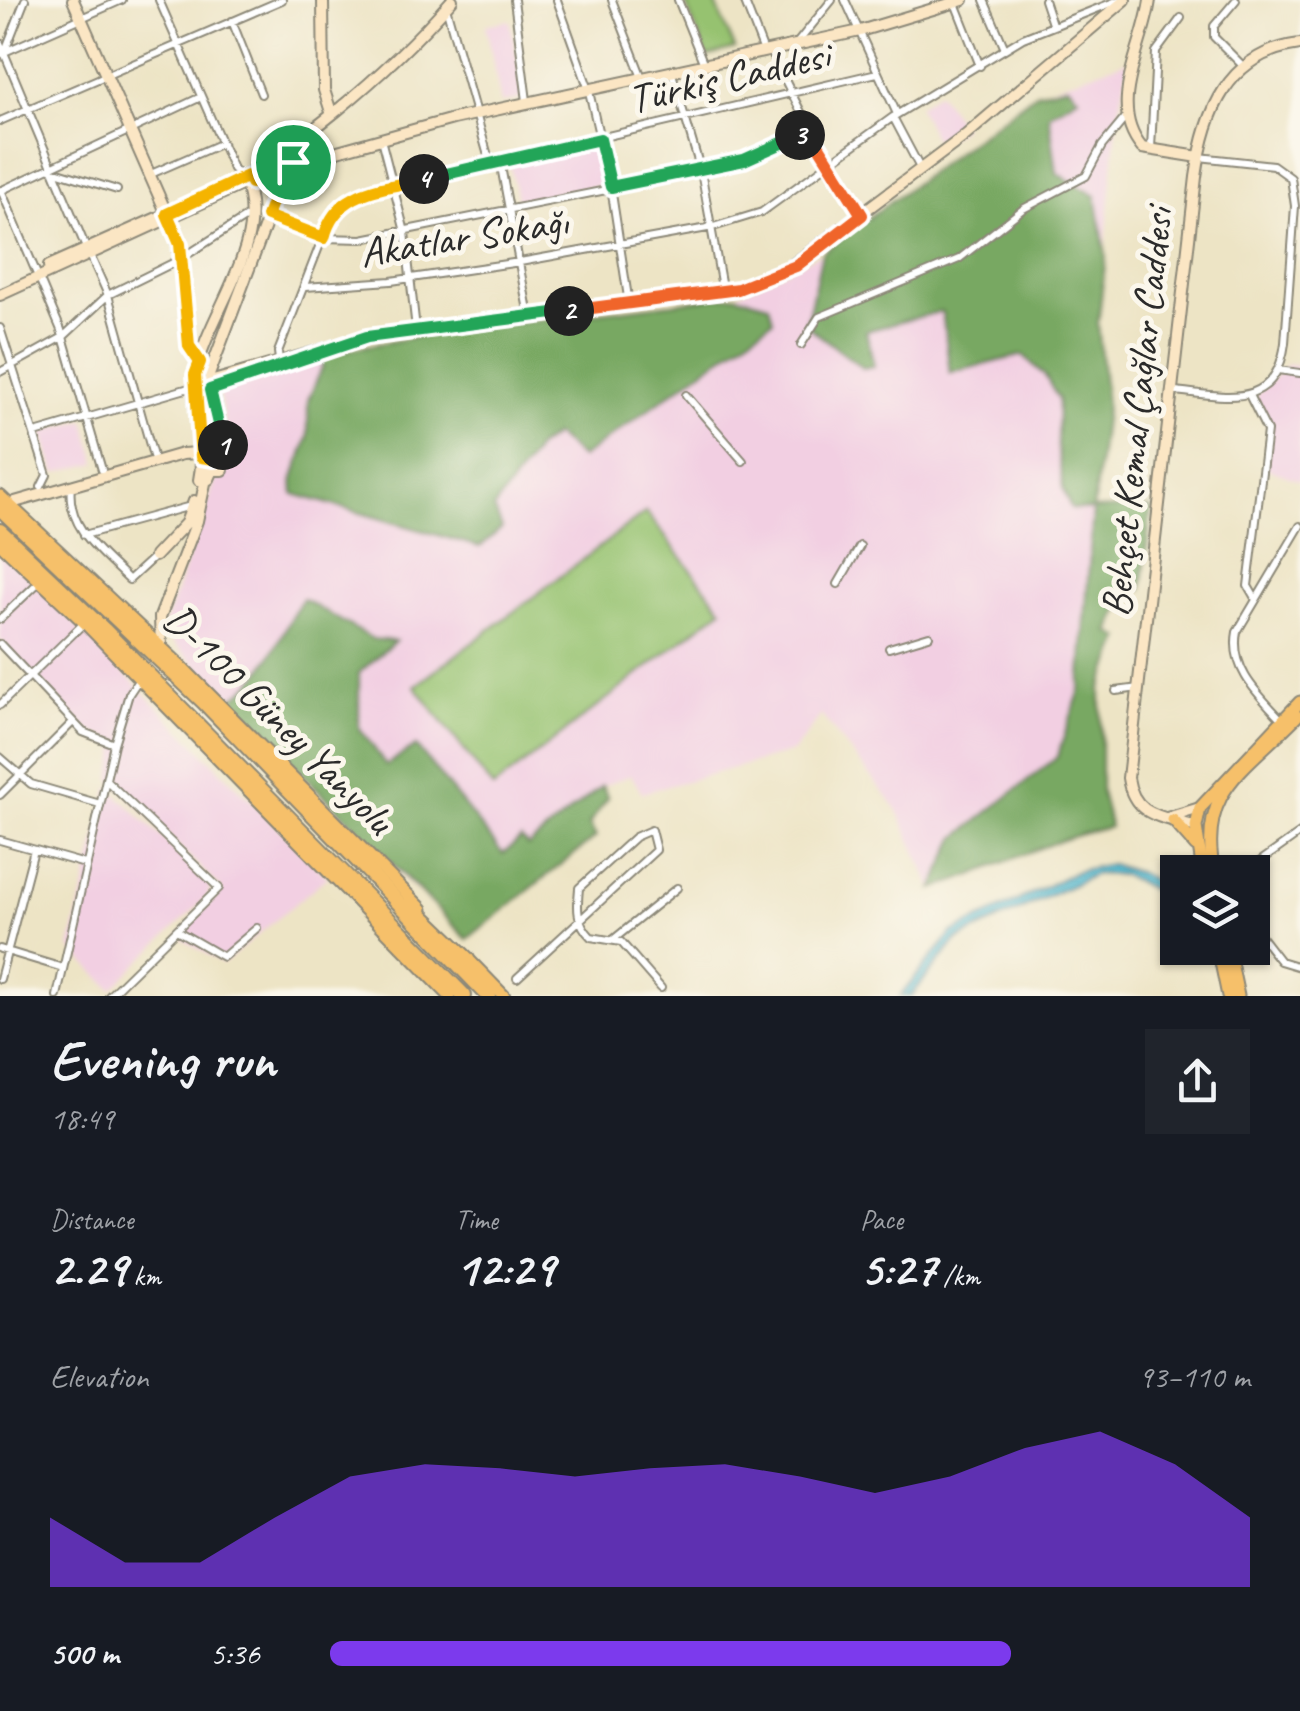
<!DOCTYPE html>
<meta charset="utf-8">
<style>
body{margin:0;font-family:Caveat,sans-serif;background:#20242c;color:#f1f3f6;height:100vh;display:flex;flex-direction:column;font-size:38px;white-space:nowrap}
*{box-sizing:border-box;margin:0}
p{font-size:32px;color:#9ea1a6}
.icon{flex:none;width:55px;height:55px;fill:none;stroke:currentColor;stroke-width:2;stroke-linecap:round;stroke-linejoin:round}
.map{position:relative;height:996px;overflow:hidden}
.details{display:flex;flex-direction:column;background:#171b24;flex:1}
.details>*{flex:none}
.tools{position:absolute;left:1160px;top:855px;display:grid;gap:20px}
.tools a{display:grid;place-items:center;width:110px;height:110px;border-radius:0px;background:#171b24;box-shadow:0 2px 8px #0004;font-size:50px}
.pin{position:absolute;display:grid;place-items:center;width:85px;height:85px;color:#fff;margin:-42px;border:5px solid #fff;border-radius:50%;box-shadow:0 2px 10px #0007}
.km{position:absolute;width:50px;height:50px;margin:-25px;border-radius:50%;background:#222;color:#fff;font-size:28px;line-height:50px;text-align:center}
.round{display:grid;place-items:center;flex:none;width:105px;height:105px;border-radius:0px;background:#20242c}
.overview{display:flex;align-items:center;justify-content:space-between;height:170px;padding:0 50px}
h1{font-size:55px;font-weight:800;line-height:75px}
.metrics{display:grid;grid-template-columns:repeat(3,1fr);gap:15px;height:170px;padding:10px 50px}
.metrics div{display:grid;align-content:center}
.metrics b{font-size:50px;font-weight:800}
.metrics small{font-size:28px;font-weight:400}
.metrics p{font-size:28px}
.chart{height:280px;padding:20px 50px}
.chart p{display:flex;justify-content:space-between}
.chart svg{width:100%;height:180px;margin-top:10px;fill:#7c3aed;opacity:.7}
ul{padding:0 50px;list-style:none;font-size:32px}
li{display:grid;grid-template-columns:160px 120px 1fr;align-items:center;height:75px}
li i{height:25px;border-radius:12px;background:#7c3aed}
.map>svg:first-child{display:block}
.built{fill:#f2cfe2}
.green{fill:#96c270;stroke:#60764e;stroke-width:2.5}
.forest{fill:#78a862;stroke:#526a46;stroke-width:2.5}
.water{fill:#4bb3ca;stroke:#3b6f7a;stroke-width:2.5}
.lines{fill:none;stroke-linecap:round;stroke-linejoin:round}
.street-casing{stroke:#8c8878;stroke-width:10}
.secondary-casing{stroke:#8c8878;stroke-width:14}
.primary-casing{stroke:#8c8878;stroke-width:15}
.highway-casing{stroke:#8c8878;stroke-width:18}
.street{stroke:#fff;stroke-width:6}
.secondary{stroke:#fbe6c4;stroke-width:10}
.primary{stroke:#f6c06b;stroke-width:11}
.highway{stroke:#f6c06b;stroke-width:14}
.split-1-casing{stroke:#fff;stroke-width:20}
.split-2-casing{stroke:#fff;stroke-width:20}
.split-3-casing{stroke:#fff;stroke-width:20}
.split-4-casing{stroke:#fff;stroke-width:20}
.split-5-casing{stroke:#fff;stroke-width:20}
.split-1{stroke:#f5b400;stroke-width:12}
.split-2{stroke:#22a559;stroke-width:12}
.split-3{stroke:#f0652b;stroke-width:12}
.split-4{stroke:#22a559;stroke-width:12}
.split-5{stroke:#f5b400;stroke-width:12}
.labels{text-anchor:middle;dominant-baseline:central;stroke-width:10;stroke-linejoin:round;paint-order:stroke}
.street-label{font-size:42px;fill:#2b2b2b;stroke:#fbf7ec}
</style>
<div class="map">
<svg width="1300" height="996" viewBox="0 0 1300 996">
<rect width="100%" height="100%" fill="#fbf7ec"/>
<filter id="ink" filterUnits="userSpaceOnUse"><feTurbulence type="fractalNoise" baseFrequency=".01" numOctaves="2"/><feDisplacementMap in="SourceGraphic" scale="20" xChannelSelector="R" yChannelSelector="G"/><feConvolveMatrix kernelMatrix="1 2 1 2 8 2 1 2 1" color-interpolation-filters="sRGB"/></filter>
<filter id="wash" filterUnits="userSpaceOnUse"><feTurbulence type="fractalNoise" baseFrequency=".0048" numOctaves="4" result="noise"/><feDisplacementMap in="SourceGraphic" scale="40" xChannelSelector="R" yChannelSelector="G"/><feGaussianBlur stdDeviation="2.25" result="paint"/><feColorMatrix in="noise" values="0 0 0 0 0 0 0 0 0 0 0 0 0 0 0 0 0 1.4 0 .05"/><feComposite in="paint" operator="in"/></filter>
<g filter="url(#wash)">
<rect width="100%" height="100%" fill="#ede4c5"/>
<path class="built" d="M510,20l14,78 -23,5 -15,-78z
M1129,60l-11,56 -20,208 8,80 -13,106 -13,180 -23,67 -101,81 -23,51 -36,-80 -76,-94 -28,37 -151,41 -11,-18 -28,11 5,12 -19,26 7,13 -129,102 -80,-76 -225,-232 67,-188 -10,-50 100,-33 4,6 -15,34v37l-15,44 201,27 44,-61 17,-12 153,-72 65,-42 -4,-17 -33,-9 86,-42 215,-161z
M938,92l25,35 -25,18 -20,-39z
M596,142l9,42 -87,19 -9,-41z
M1288,364l12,2v115l-35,-13 5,-37 -15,-34z
M85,420l12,43 -41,10 -14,-41z
M0,548l327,329 -104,87 -45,-28 45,-46 -112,-111 7,-36 -32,-14 -86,-90z
M109,787l99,94 2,7 -2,8 -96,93 -42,-41z"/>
<path class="green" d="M684,0h30l21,49 -28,8z
M646,512l76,97 -229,179 -78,-102z"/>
<path class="forest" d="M1068,85l10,12 -29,17 8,59 39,23 10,60 -8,68 8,80 -13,105 58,-1 -9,82 -14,-1 -18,43 11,6 -20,51v103l9,35c-61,12 -117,43 -177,62l23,-51 101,-81 23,-67 13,-180 -22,-1 -8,-20 -6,-44 1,-46 -13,-23 -22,-21 -73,18 -8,-62 -76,20 8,35 -11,2 -57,-43 16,-72 215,-161z
M736,295l33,9 4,16 -192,138 -26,-23 -17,12 -44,61 8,20 -22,19 -186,-53 -1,-13 15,-44v-37l15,-34 -4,-6 26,-10 97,-18z
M303,599l70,40 22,2 -36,32v54l27,38 30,-19 87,108 18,-15 7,7 74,-60 6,12 -19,26 7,13 -129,102 -238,-239c40,-22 48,-65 74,-101z"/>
<path class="water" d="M1110,864l29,9 38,20v9l-54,-27 -28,-1 -138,66 -46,56h-11l52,-63 125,-62z"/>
</g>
<g filter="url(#ink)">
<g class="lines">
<g class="street-casing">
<path id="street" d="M159,0l74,169 9,9
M514,0l13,101
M557,0l31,87 23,100 18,117
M612,0l29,75
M678,0l25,62
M744,0l19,49
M845,0l52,114
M984,0l21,49
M1044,0l8,24
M1236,0l-22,26v11l30,30
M955,3l25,63
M446,7l44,156
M232,21l29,73
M798,42l34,-42
M0,43l86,205
M770,50l58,116 33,48
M5,51l20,-51
M0,54l122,-54
M671,70l30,101 22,122
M893,117l27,51
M0,121l282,-121
M381,139l24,93 11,97
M1151,148l5,-96 25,-34
M500,161l29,155
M52,170l65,20
M151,174l71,-31
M1,190l35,82
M0,191l201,-94
M269,216l55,22 38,1 339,-68 43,-11 65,-29
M170,220c13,33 9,124 30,141
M90,255l18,40 45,161
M39,278l22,52 41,140
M305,287l86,-6 129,-19 193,-35 49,-15 131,-95 130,-79 96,-38
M0,328l47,147 -6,12
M801,345l18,-28 140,-58 64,-50 63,-33 16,-30 24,-29
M279,360l-1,-8 50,-128 8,-13 24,-17 517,-121
M1278,370l22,3
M0,372l63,-35 45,-42 71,-35 72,-46
M1174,391c52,5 102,20 111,-48l10,-137 -4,-28 -18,-13 -74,-8
M686,395l57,66
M1249,395l18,36 -19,155 7,12
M35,433l161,-47
M71,487c-5,41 32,67 58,93l26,-24
M84,535l107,-29
M838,584l22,-38
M0,619l39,-37
M0,644l83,88 31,12
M889,648l40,-12
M1116,691l23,-3
M0,705l84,-82
M1282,720c-24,-26 -52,-51 -45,-88l63,-106
M0,757l31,27 69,20
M106,780l113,108 -110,108
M0,795l73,-73
M0,840l85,24
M1245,872l55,-39
M1252,925l28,36 20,6
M178,931l45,26 34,-29
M614,939l63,-51
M0,949l63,19
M517,978l139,-128 -5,-20 -16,7 -56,51c-2,20 -3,34 12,49l30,5 40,46
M0,979l34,-129
M57,996l57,-252 15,-50 10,-15"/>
</g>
<g class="secondary-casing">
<path id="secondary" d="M73,0l96,219
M323,0l1,90 7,22
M1150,0c-6,48 -44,105 -8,148l57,9
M204,197c86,-39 186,-126 248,-197
M49,266l117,-52
M0,295l280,-128 173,-48 407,-88 103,-31
M196,386l171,-49 356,-44 60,-21 183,-137 159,-135
M210,390l95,-31
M209,479l4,-9h10
M199,480c8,-36 -10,-74 -3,-108 13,-62 75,-129 48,-192
M15,502l167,-48 16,-1 4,5
M155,556l31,-33 8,-22
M161,647l-1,-30 37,-96 11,-52 16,-27 -15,-67 79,-210
M1167,818l33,-10
M1196,827c-33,-11 -62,-9 -68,-49l68,-601c9,-64 31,-124 104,-133"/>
</g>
<g class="primary-casing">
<path id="primary" d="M0,496l182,171 240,242
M0,543l85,80 365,373
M1173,820l23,26
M1203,872l-7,-45 4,-19 100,-106
M1214,872c-17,-82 31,-102 83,-156
M1218,948l10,48
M1228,948l10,48
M465,956l39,40"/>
</g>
<g class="highway-casing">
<path id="highway" d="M0,508l204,194 285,294
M0,531l104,99 360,366
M410,904l57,55"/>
</g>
<use href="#street" class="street"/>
<use href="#secondary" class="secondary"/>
<use href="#primary" class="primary"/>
<use href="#highway" class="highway"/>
</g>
</g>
<g class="lines" filter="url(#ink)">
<g class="split-1-casing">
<path id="split-1" d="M223,445l-9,14 -13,-2 -6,-82 5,-13 -11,-16 -9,-102 -13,-30 81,-38 3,7 42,-21"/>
</g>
<g class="split-2-casing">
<path id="split-2" d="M223,445l-13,-55 157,-53 202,-26"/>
</g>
<g class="split-3-casing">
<path id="split-3" d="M569,311l169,-22 58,-23 66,-51 -53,-85 -9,5"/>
</g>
<g class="split-4-casing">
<path id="split-4" d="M424,179l176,-40 11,48 133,-27 56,-25"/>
</g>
<g class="split-5-casing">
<path id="split-5" d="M293,162l-8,6 -18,48 57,22c12,-49 59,-49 100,-59"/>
</g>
<use href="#split-1" class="split-1"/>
<use href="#split-2" class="split-2"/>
<use href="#split-3" class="split-3"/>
<use href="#split-4" class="split-4"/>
<use href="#split-5" class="split-5"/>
</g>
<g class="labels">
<g class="street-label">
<text transform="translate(729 77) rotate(-13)">Türkiş Caddesi</text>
<text transform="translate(464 237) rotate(-9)">Akatlar Sokağı</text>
<text transform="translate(1137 412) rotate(-84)">Behçet Kemal Çağlar Caddesi</text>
<text transform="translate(279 719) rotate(45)">D-100 Güney Yanyolu</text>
</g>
</g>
</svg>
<div class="tools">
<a><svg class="icon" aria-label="layers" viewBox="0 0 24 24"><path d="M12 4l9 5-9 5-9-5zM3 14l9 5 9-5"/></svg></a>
</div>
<div class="pin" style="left:293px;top:162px;background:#1e9e55"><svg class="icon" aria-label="arrive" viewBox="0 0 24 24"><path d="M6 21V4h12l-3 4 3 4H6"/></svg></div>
<b class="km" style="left:223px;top:445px">1</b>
<b class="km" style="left:569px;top:311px">2</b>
<b class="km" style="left:800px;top:135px">3</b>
<b class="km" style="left:424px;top:179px">4</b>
</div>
<section class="details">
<div class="overview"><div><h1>Evening run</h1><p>18:49</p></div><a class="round"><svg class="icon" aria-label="share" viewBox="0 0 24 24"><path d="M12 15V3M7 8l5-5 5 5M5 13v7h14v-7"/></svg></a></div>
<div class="metrics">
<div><p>Distance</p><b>2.29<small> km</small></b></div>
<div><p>Time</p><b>12:29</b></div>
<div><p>Pace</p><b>5:27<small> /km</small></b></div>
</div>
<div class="chart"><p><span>Elevation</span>93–110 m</p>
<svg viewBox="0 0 160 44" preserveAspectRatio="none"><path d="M0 44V27L10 38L20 38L30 27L40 17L50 14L60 15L70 17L80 15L90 14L100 17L110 21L120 17L130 10L140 6L150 14L160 27V44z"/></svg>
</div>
<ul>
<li><b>500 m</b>5:36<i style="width:74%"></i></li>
</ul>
</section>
